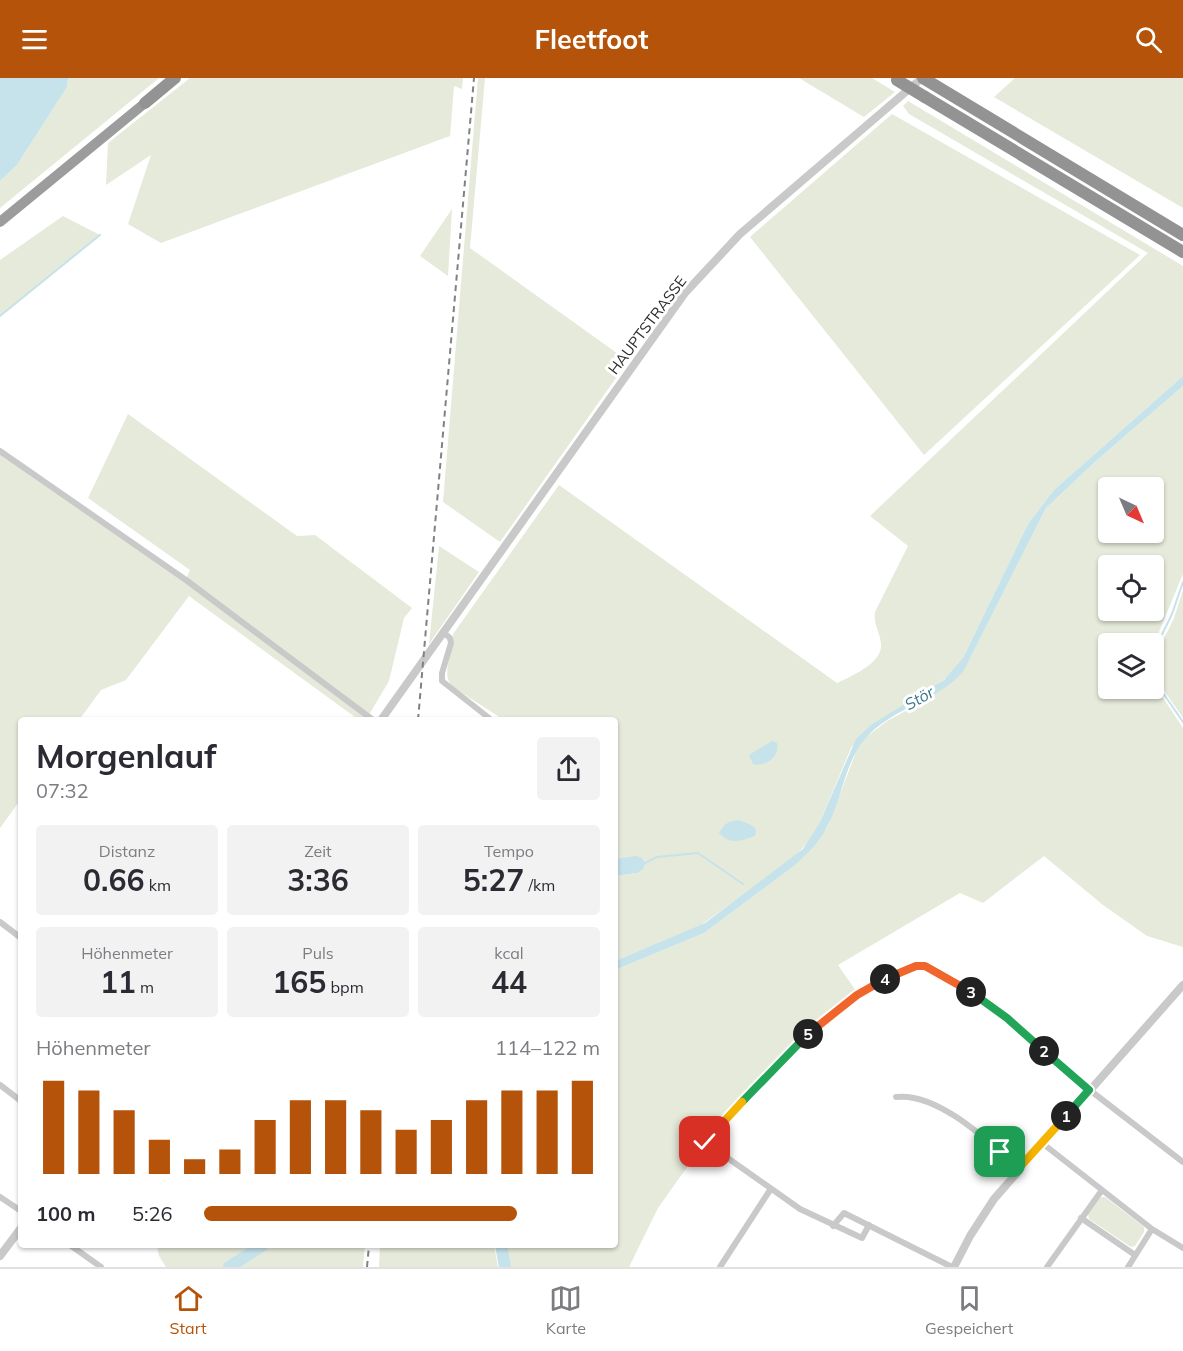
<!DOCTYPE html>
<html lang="de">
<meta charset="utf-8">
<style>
body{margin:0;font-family:Mulish,sans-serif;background:#f2f2f3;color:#2b2b33;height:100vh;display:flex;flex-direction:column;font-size:22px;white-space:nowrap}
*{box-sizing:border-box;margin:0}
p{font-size:20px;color:#7c7c81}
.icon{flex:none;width:33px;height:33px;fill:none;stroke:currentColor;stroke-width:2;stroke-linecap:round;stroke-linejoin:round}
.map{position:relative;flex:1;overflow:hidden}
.sheet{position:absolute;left:18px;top:639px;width:600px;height:531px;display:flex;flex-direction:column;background:#fff;border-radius:6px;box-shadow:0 2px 4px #0004}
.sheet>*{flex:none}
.needle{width:39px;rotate:136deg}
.tools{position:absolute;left:1098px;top:399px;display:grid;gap:12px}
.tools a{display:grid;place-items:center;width:66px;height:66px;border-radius:6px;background:#fff;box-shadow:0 2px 4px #0004;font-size:30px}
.pin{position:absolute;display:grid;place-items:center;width:51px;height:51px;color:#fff;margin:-26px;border-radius:12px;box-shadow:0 3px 9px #0006}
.km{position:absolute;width:30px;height:30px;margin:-15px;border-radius:50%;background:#222;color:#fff;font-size:16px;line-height:30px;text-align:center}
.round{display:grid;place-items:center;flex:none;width:63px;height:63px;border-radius:6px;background:#f2f2f3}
.headline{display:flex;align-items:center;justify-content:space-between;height:102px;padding:0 18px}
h1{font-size:33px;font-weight:700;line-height:45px}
.metrics{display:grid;grid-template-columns:repeat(3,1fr);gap:9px;height:102px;padding:6px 18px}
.metrics div{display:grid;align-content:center;border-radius:6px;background:#f2f2f3;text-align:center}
.metrics b{font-size:30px;font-weight:700}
.metrics small{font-size:16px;font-weight:400}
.metrics p{font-size:16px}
.chart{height:168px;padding:12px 18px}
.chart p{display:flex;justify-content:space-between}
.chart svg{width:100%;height:108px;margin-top:6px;stroke:#b45309;stroke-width:6}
ul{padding:0 18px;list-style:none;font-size:20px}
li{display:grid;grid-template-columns:96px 72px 1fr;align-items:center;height:45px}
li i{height:15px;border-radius:8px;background:#b45309}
header{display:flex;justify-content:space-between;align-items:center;height:78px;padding:0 18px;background:#b45309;color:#fff;font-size:27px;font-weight:700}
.menu{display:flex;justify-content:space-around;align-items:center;height:84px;border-top:2px solid #e1e1e2;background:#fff;font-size:16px;color:#7c7c81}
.menu a{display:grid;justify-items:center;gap:3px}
.menu .active{color:#b45309}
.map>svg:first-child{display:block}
.green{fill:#e5eada;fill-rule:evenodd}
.water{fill:#c6e2ea}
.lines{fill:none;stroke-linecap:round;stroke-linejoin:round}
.stream{stroke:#c6e2ea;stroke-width:2}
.river{stroke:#c6e2ea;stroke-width:12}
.minor{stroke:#c9c9c9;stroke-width:6}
.tertiary{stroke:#c9c9c9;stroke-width:8}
.trunk{stroke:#9c9c9c;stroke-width:10}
.motorway{stroke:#939393;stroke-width:12}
.rail{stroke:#818181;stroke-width:2;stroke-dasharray:6 4.5;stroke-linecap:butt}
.motorway-bridge{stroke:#939393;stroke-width:12}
.split-1-casing{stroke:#fff;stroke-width:12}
.split-2-casing{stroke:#fff;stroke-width:12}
.split-3-casing{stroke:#fff;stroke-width:12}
.split-4-casing{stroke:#fff;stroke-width:12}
.split-5-casing{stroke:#fff;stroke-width:12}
.split-6-casing{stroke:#fff;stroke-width:12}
.split-7-casing{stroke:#fff;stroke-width:12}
.split-1{stroke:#f5b400;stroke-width:8}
.split-2{stroke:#22a559;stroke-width:8}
.split-3{stroke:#22a559;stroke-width:8}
.split-4{stroke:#f0652b;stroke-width:8}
.split-5{stroke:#f0652b;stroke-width:8}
.split-6{stroke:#22a559;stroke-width:8}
.split-7{stroke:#f5b400;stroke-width:8}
.labels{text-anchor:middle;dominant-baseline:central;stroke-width:6;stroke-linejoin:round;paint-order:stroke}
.street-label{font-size:15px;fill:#2c2c2c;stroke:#fff}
.water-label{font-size:16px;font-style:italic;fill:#3d7a8c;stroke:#fff}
</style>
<header><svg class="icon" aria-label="menu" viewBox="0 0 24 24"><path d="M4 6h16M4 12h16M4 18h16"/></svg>Fleetfoot<svg class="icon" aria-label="search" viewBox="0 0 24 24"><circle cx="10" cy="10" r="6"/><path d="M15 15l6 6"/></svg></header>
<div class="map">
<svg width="1183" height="1189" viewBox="0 0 1183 1189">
<rect width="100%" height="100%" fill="#fff"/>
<path class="green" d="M68,0h91l-159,130v-27l17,-16 50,-78z
M190,0h273l-1,11 -8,-3 -4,50 -289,107 -33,-19 23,-69 -45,30 2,-42z
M478,0h7l-15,170 158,113 -128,181 -57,-40z
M799,0h73l23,14 -31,25z
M1015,0h168v130l-189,-111z
M908,23l275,165v110l-129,114 -26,34 -65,134 -11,15 -19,15 -61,36 -21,24 -31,74 -13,21 -13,15 -93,67 -86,36v-85l22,-3v-16l-22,2v-139h-111l-51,-33c-14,-13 2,-36 0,-53l106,-149 278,198c14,-7 46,-20 44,-39 -1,-12 -8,-20 -6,-32l33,-66 -38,-30 278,-263 -239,-139 -6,-8z
M892,36l248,141 -216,200 -174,-218z
M452,131l-4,67 -28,-20z
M63,138l37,19 -100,81v-56z
M1183,308v188l-29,70h-46v44h46v-4l29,44v219l-36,-11 -44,-31 -59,-49 -61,47 -23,-10 -122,72 20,29 -64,53 -89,95 -47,66 -29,59h-124l-4,-22h114v-275l89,-37 90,-67 24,-25 10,-15 28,-74 9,-14 22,-17 39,-21 43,-40 77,-152 51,-48zM1108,410h46v44h-46zM1108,488h46v44h-46z
M128,336l169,122 18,-1 97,73 -8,10 -15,63 -23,39h-7l-170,-124 -63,84 -25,10 -22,30h-58v79l-21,29v-377l186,128 4,-9 -102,-72z
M439,468l40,26 -50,72z
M1183,512v128l-27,-39 -2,-20 20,-41z
M1101,1119h4l39,30v5l-9,14 -4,1 -42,-28 -1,-5z
M157,1167h208l-2,22h-197l-7,-11z
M380,1167h114l4,22h-119z"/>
<path class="water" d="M0,0h68l-1,9 -50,78 -17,16z
M1183,298v10l-86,74 -51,48 -83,164c-27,30 -72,36 -98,67 -21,25 -23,61 -38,88 -8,16 -20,27 -33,39l-90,67 -89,37v-9l90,-38 98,-74 17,-27 36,-83 16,-15 72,-44 19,-22 65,-134 26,-34z
M772,663l5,2c3,14 -11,24 -24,21l-4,-9z
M739,742l14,6 3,4 -1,6c-14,5 -25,9 -36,-3 5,-9 9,-12 20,-13z
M636,778l6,2 3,5 -2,6 -6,4 -22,3v-17z"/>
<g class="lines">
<path class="stream" d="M0,238l100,-81
M1154,573l18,-37 11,-32
M1154,602l29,42
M645,785l12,-6 41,-4 45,31"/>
<path class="river" d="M501,1167l4,22
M229,1189l34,-22"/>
<path class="minor" d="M0,373l186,129 187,140
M443,554l7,6 1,5 -9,30v8l47,37
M0,844l21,16
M0,1007l21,16
M896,1019c42,-5 93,45 123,71
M1042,1065l110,86 31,19
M0,1119l21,14
M1081,1140l54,37
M869,1147l-7,13 -62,-29 -95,-67c56,-60 112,-134 190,-167 10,-5 18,-10 30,-9l51,29 31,23 71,63 105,81
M833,1148l11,-13 108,54
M70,1167l31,22
M720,1189l50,-77
M1047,1189l55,-77
M1128,1189l24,-38"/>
<path class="tertiary" d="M381,642l304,-427 55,-59 182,-156
M0,1178l21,-28
M954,1189l16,-31 24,-37 189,-214"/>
<path class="trunk" d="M0,144l145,-119"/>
<path class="motorway" d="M923,0l260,157
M925,19l258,155
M145,25l30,-25"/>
<path class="rail" d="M418,642l56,-642
M367,1189l2,-22"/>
<path class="motorway-bridge" d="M897,2l28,17"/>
</g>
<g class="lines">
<g class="split-1-casing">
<path id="split-1" d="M1000,1074l19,16 47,-52"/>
</g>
<g class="split-2-casing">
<path id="split-2" d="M1044,973l45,39 -23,26"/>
</g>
<g class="split-3-casing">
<path id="split-3" d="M971,914l36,26 37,33"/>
</g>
<g class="split-4-casing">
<path id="split-4" d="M885,901l31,-13h9l46,26"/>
</g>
<g class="split-5-casing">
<path id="split-5" d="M808,956l49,-39 28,-16"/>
</g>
<g class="split-6-casing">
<path id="split-6" d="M742,1024l66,-68"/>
</g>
<g class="split-7-casing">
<path id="split-7" d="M705,1064l37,-40"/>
</g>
<use href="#split-1" class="split-1"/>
<use href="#split-2" class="split-2"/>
<use href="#split-3" class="split-3"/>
<use href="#split-4" class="split-4"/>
<use href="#split-5" class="split-5"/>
<use href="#split-6" class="split-6"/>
<use href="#split-7" class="split-7"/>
</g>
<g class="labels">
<g class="street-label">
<text transform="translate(647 247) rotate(-53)">HAUPTSTRASSE</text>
</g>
<g class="water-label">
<text transform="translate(919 620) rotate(-30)">Stör</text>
</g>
</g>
</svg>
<div class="tools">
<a><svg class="needle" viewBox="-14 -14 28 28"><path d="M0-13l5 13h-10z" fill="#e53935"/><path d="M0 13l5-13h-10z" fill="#7c7c81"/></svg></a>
<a><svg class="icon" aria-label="locate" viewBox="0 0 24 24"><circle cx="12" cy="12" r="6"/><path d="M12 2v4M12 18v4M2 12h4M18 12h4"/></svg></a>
<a><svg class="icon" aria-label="layers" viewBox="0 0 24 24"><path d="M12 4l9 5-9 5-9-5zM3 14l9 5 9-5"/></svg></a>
</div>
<div class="pin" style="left:1000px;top:1074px;background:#1e9e55"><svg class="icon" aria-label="arrive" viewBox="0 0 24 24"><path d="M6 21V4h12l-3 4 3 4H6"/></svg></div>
<div class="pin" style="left:705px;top:1064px;background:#d93025"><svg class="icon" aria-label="check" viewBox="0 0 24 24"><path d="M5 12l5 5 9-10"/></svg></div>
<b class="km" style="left:1066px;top:1038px">1</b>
<b class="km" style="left:1044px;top:973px">2</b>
<b class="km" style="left:971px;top:914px">3</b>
<b class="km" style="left:885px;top:901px">4</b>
<b class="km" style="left:808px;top:956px">5</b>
<section class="sheet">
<div class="headline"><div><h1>Morgenlauf</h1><p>07:32</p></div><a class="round"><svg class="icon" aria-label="share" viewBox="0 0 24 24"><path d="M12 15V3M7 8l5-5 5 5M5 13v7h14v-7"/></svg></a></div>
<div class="metrics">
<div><p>Distanz</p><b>0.66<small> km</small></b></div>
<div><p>Zeit</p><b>3:36</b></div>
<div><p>Tempo</p><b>5:27<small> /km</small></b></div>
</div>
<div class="metrics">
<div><p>Höhenmeter</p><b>11<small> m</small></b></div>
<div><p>Puls</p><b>165<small> bpm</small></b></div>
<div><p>kcal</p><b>44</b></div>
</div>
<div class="chart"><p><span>Höhenmeter</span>114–122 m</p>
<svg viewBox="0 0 160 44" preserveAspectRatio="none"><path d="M5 44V6M15 44V10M25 44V18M35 44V30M45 44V38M55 44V34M65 44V22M75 44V14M85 44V14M95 44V18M105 44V26M115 44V22M125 44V14M135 44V10M145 44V10M155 44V6"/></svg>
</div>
<ul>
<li><b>100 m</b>5:26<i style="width:79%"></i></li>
</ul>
</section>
</div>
<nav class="menu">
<a class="active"><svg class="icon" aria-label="home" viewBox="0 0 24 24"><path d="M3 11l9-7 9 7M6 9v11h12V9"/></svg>Start</a>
<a><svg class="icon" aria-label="map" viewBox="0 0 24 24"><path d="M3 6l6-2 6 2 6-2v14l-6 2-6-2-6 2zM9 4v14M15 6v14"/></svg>Karte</a>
<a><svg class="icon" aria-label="saved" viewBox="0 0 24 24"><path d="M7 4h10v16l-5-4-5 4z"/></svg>Gespeichert</a>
</nav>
